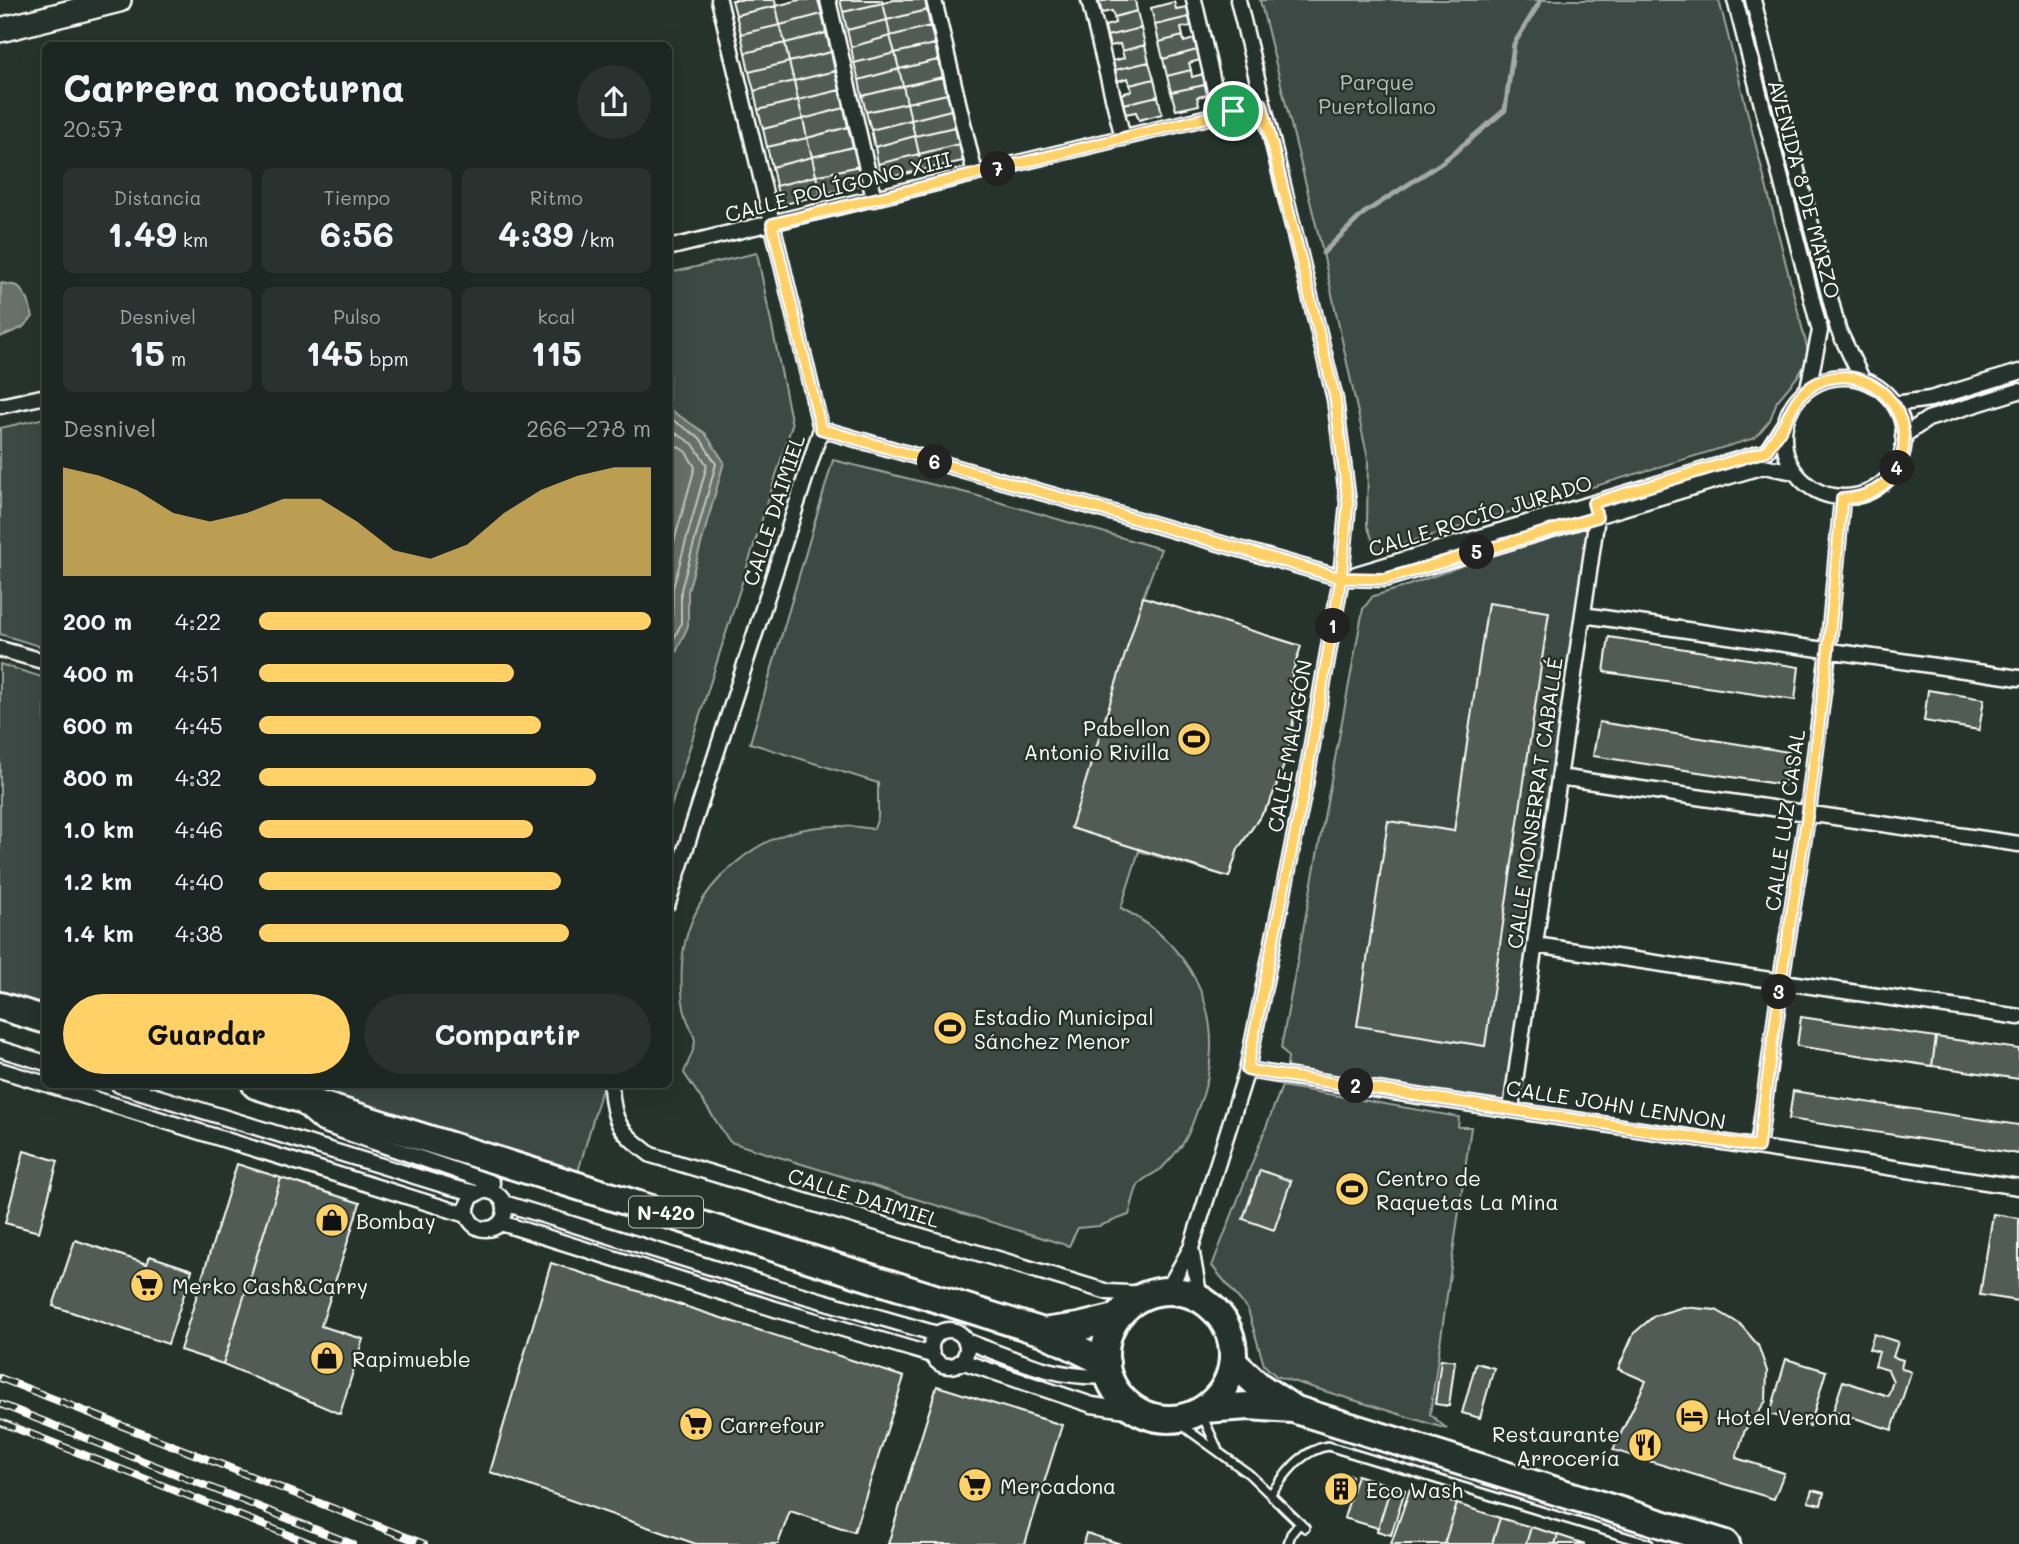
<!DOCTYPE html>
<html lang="es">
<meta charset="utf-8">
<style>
body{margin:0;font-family:Mali,sans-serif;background:#29322f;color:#f1f3f6;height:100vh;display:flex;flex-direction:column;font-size:26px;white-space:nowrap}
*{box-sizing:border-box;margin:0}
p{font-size:23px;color:#a0a5a5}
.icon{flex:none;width:38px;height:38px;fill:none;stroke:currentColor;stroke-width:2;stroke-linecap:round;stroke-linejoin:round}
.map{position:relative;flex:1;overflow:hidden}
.panel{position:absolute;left:42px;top:42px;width:630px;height:1046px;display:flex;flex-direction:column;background:#1c2622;border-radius:10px;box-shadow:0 7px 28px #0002,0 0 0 2px #3a4340}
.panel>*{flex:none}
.pin{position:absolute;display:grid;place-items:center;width:60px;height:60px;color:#fff;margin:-30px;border:4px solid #fff;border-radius:50%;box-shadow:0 2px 7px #0007}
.km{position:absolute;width:35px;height:35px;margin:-18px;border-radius:50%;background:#222;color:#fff;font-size:19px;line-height:35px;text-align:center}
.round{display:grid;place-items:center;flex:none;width:74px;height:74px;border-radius:37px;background:#29322f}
.headline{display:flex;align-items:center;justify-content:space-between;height:119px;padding:0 21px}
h1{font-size:38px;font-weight:800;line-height:52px}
.stats{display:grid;grid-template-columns:repeat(3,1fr);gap:10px;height:119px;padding:7px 21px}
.stats div{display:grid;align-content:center;border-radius:10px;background:#29322f;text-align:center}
.stats b{font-size:35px;font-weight:800}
.stats small{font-size:19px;font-weight:400}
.stats p{font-size:19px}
.chart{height:196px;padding:14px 21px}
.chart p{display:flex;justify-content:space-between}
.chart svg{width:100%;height:126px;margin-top:7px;fill:#ffd166;opacity:.7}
.button{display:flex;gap:14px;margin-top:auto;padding:14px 21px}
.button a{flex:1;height:80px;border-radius:42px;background:#ffd166;color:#111;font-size:28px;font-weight:800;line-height:80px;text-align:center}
.button a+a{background:#29322f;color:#f1f3f6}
ul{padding:0 21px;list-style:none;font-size:23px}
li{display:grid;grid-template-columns:112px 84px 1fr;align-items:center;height:52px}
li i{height:18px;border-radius:9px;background:#ffd166}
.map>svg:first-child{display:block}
.green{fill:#3e4944;stroke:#9ea4a2;stroke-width:2}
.water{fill:#67706c;stroke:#a4a9a7;stroke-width:2}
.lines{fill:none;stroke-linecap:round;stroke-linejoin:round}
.shore{stroke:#c2c6c4;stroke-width:2}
.stream{stroke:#a4a9a7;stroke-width:5}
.building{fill:#515c57;stroke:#fff;stroke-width:2}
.lane-casing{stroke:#fff;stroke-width:12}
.street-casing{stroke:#fff;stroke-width:19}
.primary-casing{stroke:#fff;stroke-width:28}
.highway-casing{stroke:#fff;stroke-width:32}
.lane{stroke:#26332d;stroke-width:7}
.street{stroke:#26332d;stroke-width:14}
.primary{stroke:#26332d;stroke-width:23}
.highway{stroke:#26332d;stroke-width:26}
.rail-casing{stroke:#fff;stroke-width:8}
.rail{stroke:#26332d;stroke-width:5;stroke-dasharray:16;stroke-linecap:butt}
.route-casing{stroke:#fff;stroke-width:14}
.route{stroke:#ffd166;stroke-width:9}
.labels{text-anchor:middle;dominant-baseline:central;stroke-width:5;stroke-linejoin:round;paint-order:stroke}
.shield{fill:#26332d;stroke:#bec2c0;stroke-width:2}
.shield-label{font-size:19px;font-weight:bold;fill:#fff}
.park-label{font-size:21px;fill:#bbbfbe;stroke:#26332d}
.street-label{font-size:21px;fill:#fff;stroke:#26332d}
.poi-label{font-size:21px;fill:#fff;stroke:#26332d;text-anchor:start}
</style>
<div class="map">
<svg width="2019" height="1544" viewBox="0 0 2019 1544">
<rect width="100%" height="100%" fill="#26332d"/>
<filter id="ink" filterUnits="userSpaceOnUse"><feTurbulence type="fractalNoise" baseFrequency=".0143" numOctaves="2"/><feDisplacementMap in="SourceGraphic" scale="14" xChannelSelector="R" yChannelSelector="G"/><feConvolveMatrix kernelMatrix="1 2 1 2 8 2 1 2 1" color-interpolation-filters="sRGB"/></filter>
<g filter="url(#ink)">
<path class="green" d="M1260,0h459l89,351 -4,15 -6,10 -21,25 -7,19 -15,18 -378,114 -10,-27 1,-66 -45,-206z
M757,253l35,172 -123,388v-540z
M45,418h1l-1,230 -45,-14v-206z
M833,460l138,34 190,55 -18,48 158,49 -9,28 2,42 -7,41 -17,45 -32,47 -9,28 -90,-26 -18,57c79,40 111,121 76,203 -4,11 -8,24 -15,34 -6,8 -14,17 -21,24 -7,5 -18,9 -22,15 -5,8 -7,22 -10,31l-30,11 -21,2 -9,18 -339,-104 -46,-69c3,-9 10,-22 11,-31 0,-8 -7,-18 -9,-26 -5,-16 -5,-36 -4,-53 2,-30 15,-61 36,-83 43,-47 93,-61 156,-51l4,-12v-34l-128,-40z
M1597,517l-86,592 -225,-33 2,-19 -7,-9 82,-439 10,-13 25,-7z
M0,664l45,14v327l-45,-14z
M300,1085h303l-25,87z
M1282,1086l177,31 -1,10h13l-41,287 17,15 -171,-53 -12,-11 -16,-55 -36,-44z"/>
<path class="water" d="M1,283l17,3 10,14 5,17 -11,11 -22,9z
M669,409l36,24 19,29 -36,129v35l-19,42z"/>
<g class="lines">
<path class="shore" d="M668,417l32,21 16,26 -35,126v34l-13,27
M668,428l25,16 14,21 -34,123 -1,34 -4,8
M668,440l18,12 9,15 -27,96"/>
<path class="stream" d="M1323,253l41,-40 79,-51 62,-52 9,-66 27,-44"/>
</g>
<path class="building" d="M732,0h43l1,6 -40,9z
M799,0h19l4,14 -42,11 -4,-19z
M840,0h42l1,3 -40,9z
M894,0h31l2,10 -40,10 -4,-17z
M1109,0h26l2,11 -23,6 -2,-6 -10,2 -3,-11z
M1174,2l2,7 11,-2 2,10 -34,8 -4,-17z
M883,3l4,17 -40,10 -4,-18z
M776,6l4,19 -39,9 -5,-19z
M927,10l3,16 -40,10 -3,-16z
M1137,11l4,17 -34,8 -2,-10 10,-3 -1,-6z
M822,14l4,19 -41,10 -5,-18z
M1189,17l2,9 -10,2 2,8 -24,6 -4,-17z
M887,20l3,16 -39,11 -4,-17z
M780,25l5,18 -40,10 -4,-19z
M930,26l5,18 -40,9 -5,-17z
M1141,28l4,17 -23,6 -2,-7 -10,2 -3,-10z
M826,33l5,19 -42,10 -4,-19z
M890,36l5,17 -41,10 -3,-16z
M1183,36l1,6 10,-3 3,11 -34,9 -4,-17z
M785,43l4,19 -40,10 -4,-19z
M935,44l3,16 -39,9 -4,-16z
M1145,45l4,17 -34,8 -2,-9 11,-3 -2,-7z
M1197,50l3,10 -11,3 2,7 -24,6 -4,-17z
M831,52l4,19 -41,10 -5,-19z
M895,53l4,16 -40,11 -5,-17z
M938,60l5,17 -40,9 -4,-17z
M789,62l5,19 -40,10 -5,-19z
M1149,62l5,17 -24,6 -2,-7 -10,3 -3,-11z
M899,69l4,17 -41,10 -3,-16z
M1191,70l1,7 11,-3 2,11 -34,7 -4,-16z
M835,71l5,19 -42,10 -4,-19z
M943,77l4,17 -40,9 -4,-17z
M1154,79l4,17 -34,8 -3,-10 11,-3 -2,-6z
M794,81l4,19 -40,10 -4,-19z
M1205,85l3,10 -11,2 2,8 -23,5 -5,-18z
M903,86l4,17 -41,9 -4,-16z
M840,90l4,18 -41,11 -5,-19z
M947,94l4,16 -40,10 -4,-17z
M1158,96l4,18 -23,6 -3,-8 -11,2 -1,-10z
M798,100l5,19 -40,10 -5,-19z
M907,103l4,17 -40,10 -5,-18z
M844,108l4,19 -41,11 -4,-19z
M951,110l4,17 -40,9 -4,-16z
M803,119l4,19 -40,9 -4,-18z
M911,120l4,16 -40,11 -4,-17z
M848,127l5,20 -41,10 -5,-19z
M955,127l4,17 -40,10 -4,-18z
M915,136l4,18 -41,10 -3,-17z
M807,138l5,19 -40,10 -5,-20z
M959,144l4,17 -41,9 -3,-16z
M853,147l6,19 -43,10 -4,-19z
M919,154l3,16 -40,9 -4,-15z
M812,157l4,19 -40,10 -4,-19z
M859,166l2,15 -2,4 -38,10 -5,-19z
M816,176l5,19 -36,9 -5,-4 -4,-14z
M1143,597l158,49 -9,28 2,42 -7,41 -17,45 -32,47 -9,28 -158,-49z
M1488,603l61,9 -64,434 -128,-20 31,-205 66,10z
M1609,637l190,30 -4,33 -191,-28z
M1928,690l56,9 -5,31 -55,-9z
M1599,722l190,30 -5,33 -191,-29z
M1801,1017l135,20 -4,29 -135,-20z
M1936,1037l83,12v30l-87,-13z
M1793,1091l226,34v29l-230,-35z
M24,1151l34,10 -19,71 -34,-9z
M237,1164l44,14 -58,186 -43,-14z
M1260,1170l31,11 -17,49 -31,-11z
M281,1178l79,25 -39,123 42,13 -23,75 -117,-50z
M1993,1214l26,4v83l-39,-6z
M75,1240l72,24 3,-8 42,14 -24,74 -115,-38z
M551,1263l353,114 -50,155 -64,-21 -12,33h-82l-206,-72z
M1683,1307l33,3 24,14 18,21 9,26 -1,30 -21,29 -9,28 48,15 -10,26 -161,-49 33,-69 -28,-12 16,-36 20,-17z
M1874,1334l24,8 -5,15 10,3 -2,8 10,4 -19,58 -59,-19 10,-30 45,15 5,-15 -5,-11 -13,-4 4,-14 -10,-3z
M1441,1359l14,2 -6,45 -14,-2z
M1786,1359l40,12 -16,55 -40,-12z
M1476,1363l18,5 -14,50 -18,-5z
M937,1386l125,39 -37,119h-137z
M1340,1473l12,3 -10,28 -11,-2z
M1357,1475l34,11 -13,42 -34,-10z
M1391,1486l14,4 -14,45 -14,-4z
M1410,1489l47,15 -13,40h-53z
M1812,1490l12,3 -3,12 -13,-3z
M1457,1504l43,14 -8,26h-48z
M1500,1518l31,9 -5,17h-34z
M1531,1527l27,8 -3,9h-29z
M1086,1533l35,11h-38z
M1558,1535l27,9h-30z"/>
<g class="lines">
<g class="lane-casing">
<path id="lane" d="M1202,1415l15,33
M1173,1419l76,55 56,54
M1271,1493c16,-20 29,-42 57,-47l321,98
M1288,1544l3,-10 9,-11"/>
</g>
<g class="street-casing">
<path id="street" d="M828,0l46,199
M934,0l41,174
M1089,0l34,138
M1194,0l22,95
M1735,0l85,331 -12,57
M1753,0l85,329 24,50
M668,248l594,-144
M1784 437a60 60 0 1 1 120 0a60 60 0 1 1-120 0Z
M1895,404l35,-5 89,-27
M0,406l46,-10
M821,429l520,149 44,1 379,-113 30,6
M1903,436l25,-17 91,-28
M1356,574l411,-123 18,-28
M1583,615l436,63
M0,649l46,13
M1559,777l460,67
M668,903l153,-474 -102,-429
M1535,945l484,72
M0,1049l46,14
M0,1070l46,14
M1247,1070l772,117
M49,1085l418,130
M119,1085l331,102 26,6
M611,1085c2,40 10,47 40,70l457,137 40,2
M300,1105l22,19 170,59 -3,8
M1511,1109l86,-592 -4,-14
M1758,1147l23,-167 27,-169 20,-159 14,-153
M467 1210a19 19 0 1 1 38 0a19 19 0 1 1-38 0Z
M504,1203l277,86 156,45
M501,1223l274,86 157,46
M1191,1248l9,51
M1167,1291l24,-43 56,-178 58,-285 36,-207 7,-75 -13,-104 -97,-399
M931 1348a18 18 0 1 1 36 0a18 18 0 1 1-36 0Z
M966,1341c48,18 91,39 143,35
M961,1361l131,44 48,7"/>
</g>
<g class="primary-casing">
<path id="primary" d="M0,30l119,-30"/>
</g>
<g class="highway-casing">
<path id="highway" d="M0,1006l46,14
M256,1085l787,247 63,31
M1105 1355a64 64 0 1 1 128 0a64 64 0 1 1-128 0Z
M1043,1332l36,-5 37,-9
M1233,1362l26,24 33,22
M1204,1409l45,-3 44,3 433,135"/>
</g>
<use href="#lane" class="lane"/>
<use href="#street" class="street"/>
<use href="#primary" class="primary"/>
<use href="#highway" class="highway"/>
<g class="rail-casing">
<path id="rail" d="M0,1378l424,166
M0,1404l352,140
M0,1422l312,122"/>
</g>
<use href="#rail" class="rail"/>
</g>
</g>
<g class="lines" filter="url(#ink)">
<g class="route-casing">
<path id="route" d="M1233,111l29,-7 73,294 13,105 -7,75 -36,207 -58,285 511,77 23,-167 27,-169 20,-159 14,-153c7,-1 15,-1 22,-4 62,-21 48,-110 -16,-118 -14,-1 -29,3 -40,12 -13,9 -17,22 -24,35 -5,9 -12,18 -18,27l-173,52 4,14 -212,62 -44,-1 -520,-149 -49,-205 461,-113"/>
</g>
<use href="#route" class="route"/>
</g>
<defs>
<g id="stadium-disc" transform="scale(1.75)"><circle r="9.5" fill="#ffd166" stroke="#26332d"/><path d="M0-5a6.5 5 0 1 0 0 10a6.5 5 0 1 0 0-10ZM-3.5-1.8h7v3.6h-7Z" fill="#111"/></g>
<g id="shop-disc" transform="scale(1.75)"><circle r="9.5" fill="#ffd166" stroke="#26332d"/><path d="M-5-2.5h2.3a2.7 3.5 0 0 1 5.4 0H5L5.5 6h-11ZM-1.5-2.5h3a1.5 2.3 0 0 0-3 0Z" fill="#111"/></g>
<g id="supermarket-disc" transform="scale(1.75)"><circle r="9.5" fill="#ffd166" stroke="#26332d"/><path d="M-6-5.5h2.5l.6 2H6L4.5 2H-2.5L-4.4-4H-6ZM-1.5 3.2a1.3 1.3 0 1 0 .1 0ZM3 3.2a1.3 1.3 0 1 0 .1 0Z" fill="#111"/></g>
<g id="hotel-disc" transform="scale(1.75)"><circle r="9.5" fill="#ffd166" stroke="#26332d"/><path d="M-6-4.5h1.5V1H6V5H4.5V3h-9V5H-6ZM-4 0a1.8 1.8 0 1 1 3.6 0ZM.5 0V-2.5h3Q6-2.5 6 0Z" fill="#111"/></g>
<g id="restaurant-disc" transform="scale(1.75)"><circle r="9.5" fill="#ffd166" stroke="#26332d"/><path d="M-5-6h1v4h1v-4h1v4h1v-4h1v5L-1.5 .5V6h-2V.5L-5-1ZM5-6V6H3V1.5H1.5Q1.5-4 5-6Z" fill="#111"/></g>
<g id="building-disc" transform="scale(1.75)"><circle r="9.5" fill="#ffd166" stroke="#26332d"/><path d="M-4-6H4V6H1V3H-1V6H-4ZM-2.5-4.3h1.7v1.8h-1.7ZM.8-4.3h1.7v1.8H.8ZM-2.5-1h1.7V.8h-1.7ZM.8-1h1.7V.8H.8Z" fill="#111"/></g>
</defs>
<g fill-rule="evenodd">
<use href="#stadium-disc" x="1194" y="739"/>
<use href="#stadium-disc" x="950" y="1028"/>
<use href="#stadium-disc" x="1352" y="1189"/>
<use href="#shop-disc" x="332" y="1220"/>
<use href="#supermarket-disc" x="147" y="1285"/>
<use href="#shop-disc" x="327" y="1358"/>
<use href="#hotel-disc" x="1692" y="1416"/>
<use href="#supermarket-disc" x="696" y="1424"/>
<use href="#restaurant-disc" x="1645" y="1445"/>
<use href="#supermarket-disc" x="975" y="1485"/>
<use href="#building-disc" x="1341" y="1489"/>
</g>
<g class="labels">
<rect class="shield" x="629" y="1196.5" width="74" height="31" rx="5"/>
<g class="shield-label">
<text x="666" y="1212">N-420</text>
</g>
<g class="park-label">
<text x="1377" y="81">Parque<tspan x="1377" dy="24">Puertollano</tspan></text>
</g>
<g class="street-label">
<text transform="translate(838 186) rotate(-14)">CALLE POLÍGONO XIII</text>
<text transform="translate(1805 189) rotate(75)">AVENIDA 8 DE MARZO</text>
<text transform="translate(773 510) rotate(-72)">CALLE DAIMIEL</text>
<text transform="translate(1480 515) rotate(-17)">CALLE ROCÍO JURADO</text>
<text transform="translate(1289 746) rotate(-80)">CALLE MALAGÓN</text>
<text transform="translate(1534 803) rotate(-82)">CALLE MONSERRAT CABALLÉ</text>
<text transform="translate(1784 820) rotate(-82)">CALLE LUZ CASAL</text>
<text transform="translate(1616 1104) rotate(9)">CALLE JOHN LENNON</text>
<text transform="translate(864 1197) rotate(17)">CALLE DAIMIEL</text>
</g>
<g class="poi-label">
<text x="1170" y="727" text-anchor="end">Pabellon<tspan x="1170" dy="24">Antonio Rivilla</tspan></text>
<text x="974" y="1016">Estadio Municipal<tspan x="974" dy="24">Sánchez Menor</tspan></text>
<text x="1376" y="1177">Centro de<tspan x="1376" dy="24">Raquetas La Mina</tspan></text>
<text x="356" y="1220">Bombay</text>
<text x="172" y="1285">Merko Cash&amp;Carry</text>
<text x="352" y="1358">Rapimueble</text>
<text x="1716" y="1416">Hotel Verona</text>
<text x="720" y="1424">Carrefour</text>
<text x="1620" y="1433" text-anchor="end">Restaurante<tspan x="1620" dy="24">Arrocería</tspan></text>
<text x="1000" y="1485">Mercadona</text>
<text x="1366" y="1489">Eco Wash</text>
</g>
</g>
</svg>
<div class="pin" style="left:1233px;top:111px;background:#1e9e55"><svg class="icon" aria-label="arrive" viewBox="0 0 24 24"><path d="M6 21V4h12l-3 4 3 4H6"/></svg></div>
<b class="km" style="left:1333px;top:626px">1</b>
<b class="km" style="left:1356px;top:1086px">2</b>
<b class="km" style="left:1779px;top:992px">3</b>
<b class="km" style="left:1897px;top:468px">4</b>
<b class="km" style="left:1477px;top:552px">5</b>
<b class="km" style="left:935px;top:462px">6</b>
<b class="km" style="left:998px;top:169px">7</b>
<section class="panel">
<div class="headline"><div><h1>Carrera nocturna</h1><p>20:57</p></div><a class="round"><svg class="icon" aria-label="share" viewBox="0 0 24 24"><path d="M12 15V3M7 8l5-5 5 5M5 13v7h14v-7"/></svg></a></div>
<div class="stats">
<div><p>Distancia</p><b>1.49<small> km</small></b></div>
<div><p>Tiempo</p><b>6:56</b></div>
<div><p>Ritmo</p><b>4:39<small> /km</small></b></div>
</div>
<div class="stats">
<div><p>Desnivel</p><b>15<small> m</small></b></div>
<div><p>Pulso</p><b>145<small> bpm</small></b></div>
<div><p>kcal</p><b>115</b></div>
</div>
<div class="chart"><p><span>Desnivel</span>266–278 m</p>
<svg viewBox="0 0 160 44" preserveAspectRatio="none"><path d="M0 44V6L10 9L20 14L30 22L40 25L50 22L60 17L70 17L80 25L90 35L100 38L110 33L120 22L130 14L140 9L150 6L160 6V44z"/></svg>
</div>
<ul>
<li><b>200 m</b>4:22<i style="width:100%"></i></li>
<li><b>400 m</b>4:51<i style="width:65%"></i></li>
<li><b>600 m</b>4:45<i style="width:72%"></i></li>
<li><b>800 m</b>4:32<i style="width:86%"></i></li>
<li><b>1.0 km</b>4:46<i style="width:70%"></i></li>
<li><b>1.2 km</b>4:40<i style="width:77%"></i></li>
<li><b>1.4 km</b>4:38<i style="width:79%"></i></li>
</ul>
<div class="button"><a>Guardar</a><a>Compartir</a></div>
</section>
</div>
